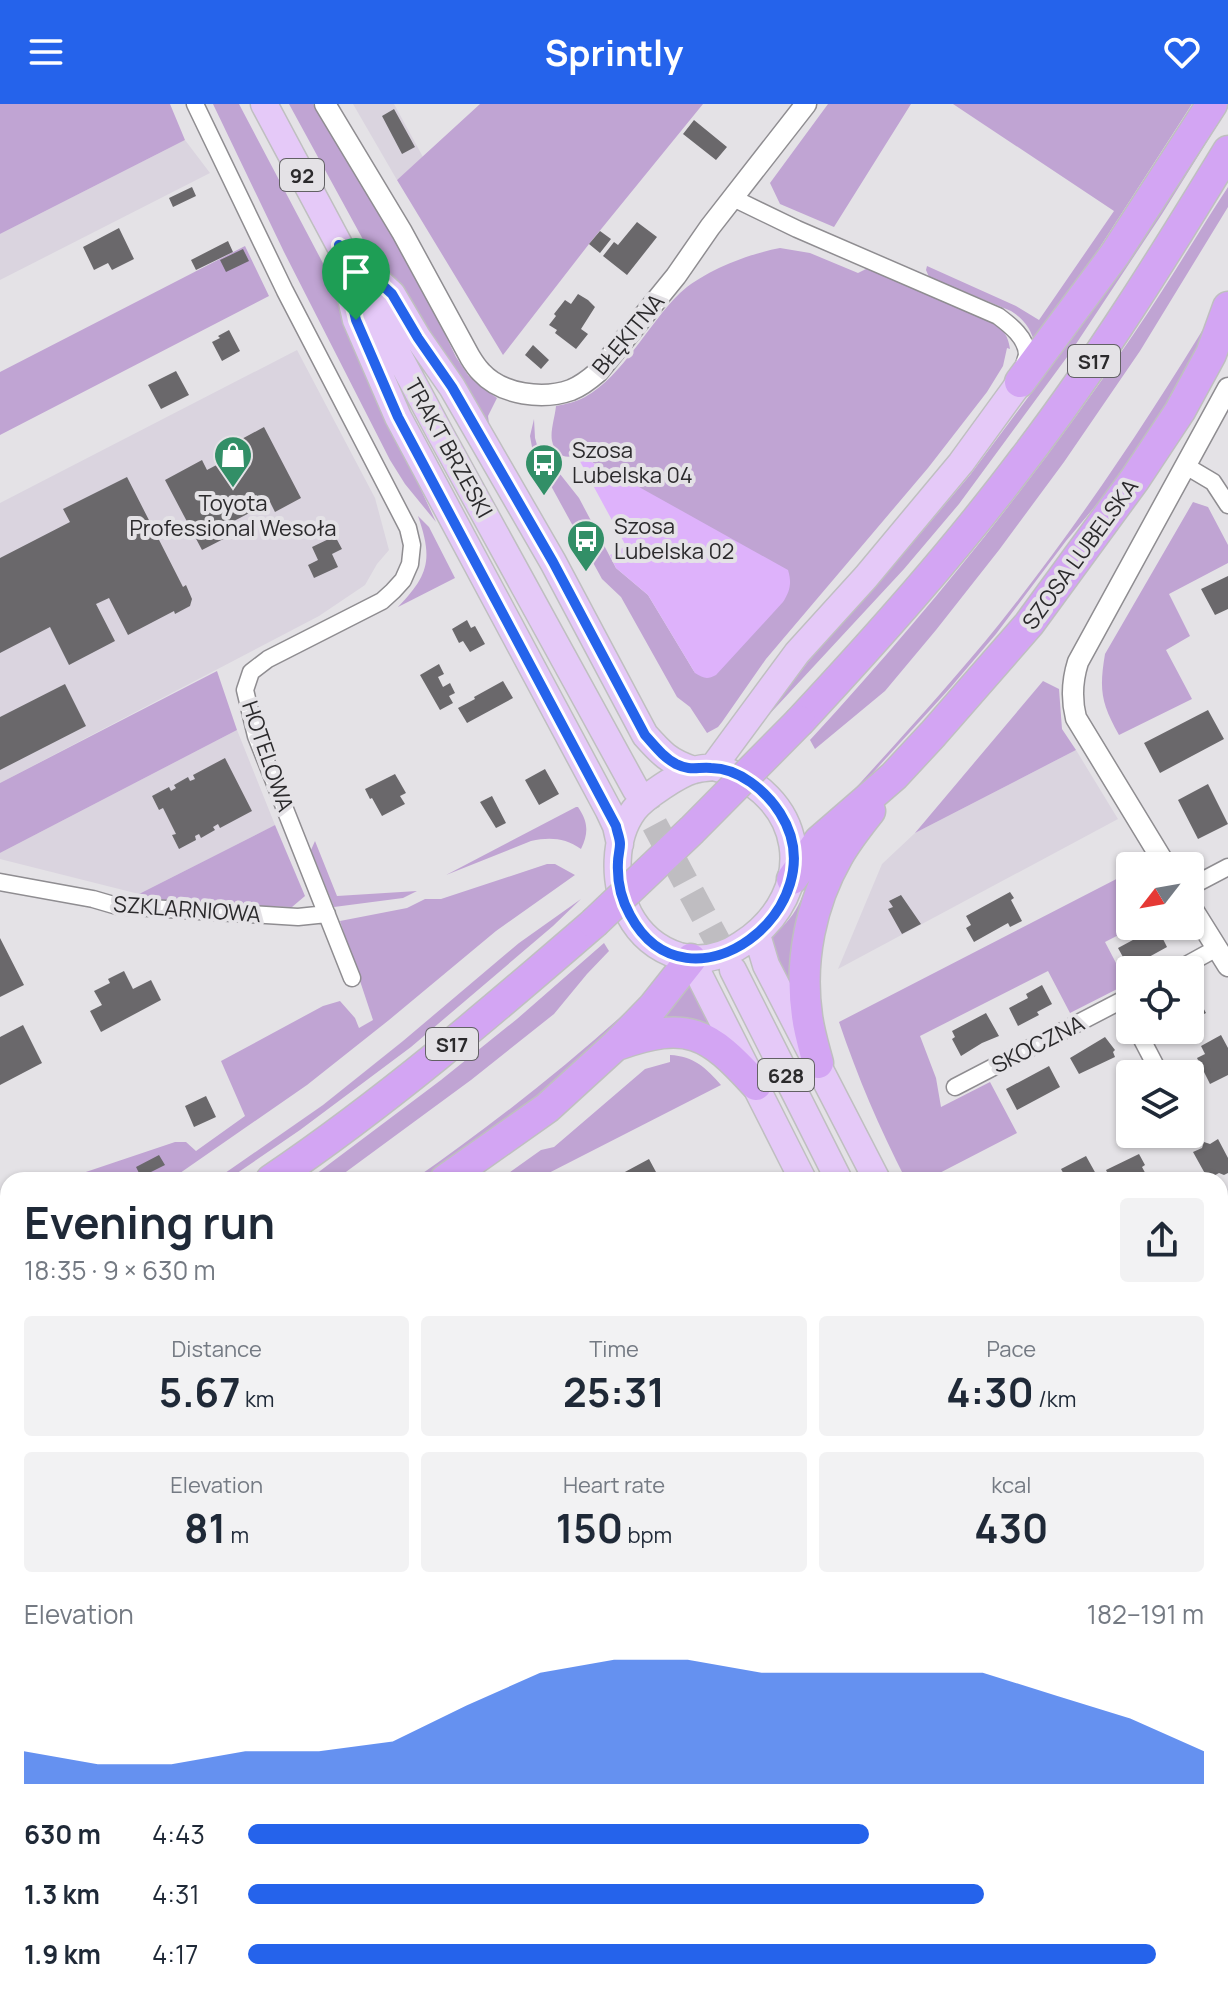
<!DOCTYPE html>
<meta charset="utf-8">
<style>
body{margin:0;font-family:Manrope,sans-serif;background:#f2f2f3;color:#1f2937;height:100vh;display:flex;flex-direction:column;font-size:30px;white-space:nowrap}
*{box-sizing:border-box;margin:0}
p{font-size:26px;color:#747a83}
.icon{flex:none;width:44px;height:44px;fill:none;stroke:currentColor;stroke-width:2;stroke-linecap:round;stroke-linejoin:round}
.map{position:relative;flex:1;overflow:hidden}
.side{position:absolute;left:0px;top:1068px;width:1228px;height:830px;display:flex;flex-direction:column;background:#fff;border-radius:24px 24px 0 0;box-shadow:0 2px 6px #0004}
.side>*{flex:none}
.needle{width:52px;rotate:239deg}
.fabs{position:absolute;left:1116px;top:748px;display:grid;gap:16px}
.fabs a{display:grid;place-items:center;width:88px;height:88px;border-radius:8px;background:#fff;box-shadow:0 2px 6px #0004;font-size:40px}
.pin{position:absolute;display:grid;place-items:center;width:68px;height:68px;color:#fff;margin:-82px -34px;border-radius:50% 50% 50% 0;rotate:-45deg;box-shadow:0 0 8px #0007}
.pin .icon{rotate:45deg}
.round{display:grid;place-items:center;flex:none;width:84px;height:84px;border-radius:8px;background:#f2f2f3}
.headline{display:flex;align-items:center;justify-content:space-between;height:136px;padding:0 24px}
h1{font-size:44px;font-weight:700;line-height:60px}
.metrics{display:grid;grid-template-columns:repeat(3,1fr);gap:12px;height:136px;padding:8px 24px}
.metrics div{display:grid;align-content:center;border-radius:8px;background:#f2f2f3;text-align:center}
.metrics b{font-size:40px;font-weight:700}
.metrics small{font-size:22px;font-weight:400}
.metrics p{font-size:22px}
.chart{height:224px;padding:16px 24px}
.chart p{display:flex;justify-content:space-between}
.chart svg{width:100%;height:144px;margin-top:8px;fill:#2563eb;opacity:.7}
ul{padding:0 24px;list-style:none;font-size:26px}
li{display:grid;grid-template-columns:128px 96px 1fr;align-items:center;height:60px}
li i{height:20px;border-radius:10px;background:#2563eb}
header{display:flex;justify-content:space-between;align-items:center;height:104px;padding:0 24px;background:#2563eb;color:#fff;font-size:36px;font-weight:700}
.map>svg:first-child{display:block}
.built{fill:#dad4df}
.green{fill:#c0a4d3}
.water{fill:#deb2fb}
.building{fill:#6a686b}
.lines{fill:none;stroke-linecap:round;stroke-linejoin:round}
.primary-tunnel{stroke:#bfbdc1;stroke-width:26;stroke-dasharray:26 13;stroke-linecap:butt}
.minor-casing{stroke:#8f8d91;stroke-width:19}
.tertiary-casing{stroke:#8f8d91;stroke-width:23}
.primary-casing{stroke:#bfbfc0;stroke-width:29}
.motorway-casing{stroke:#bfbfc0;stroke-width:33}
.minor{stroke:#fff;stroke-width:16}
.tertiary{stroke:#fff;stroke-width:20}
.primary{stroke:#e5c9f8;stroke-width:26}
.motorway{stroke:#d3a5f3;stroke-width:30}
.motorway-bridge-casing{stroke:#bfbfc0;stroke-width:33;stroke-linecap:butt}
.motorway-bridge{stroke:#d3a5f3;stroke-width:30}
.route-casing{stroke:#fff;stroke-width:16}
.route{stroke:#2563eb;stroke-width:10}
.labels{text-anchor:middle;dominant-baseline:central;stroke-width:8;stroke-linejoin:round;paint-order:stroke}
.shield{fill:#e4e2e6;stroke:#626164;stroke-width:2}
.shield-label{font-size:20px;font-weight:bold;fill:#2b2a2c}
.street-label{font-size:22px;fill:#2b2a2c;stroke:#e4e2e6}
.poi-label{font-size:22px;fill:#2b2a2c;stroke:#e4e2e6;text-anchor:start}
</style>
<header><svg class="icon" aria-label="menu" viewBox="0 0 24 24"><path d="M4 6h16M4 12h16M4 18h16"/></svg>Sprintly<svg class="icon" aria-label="heart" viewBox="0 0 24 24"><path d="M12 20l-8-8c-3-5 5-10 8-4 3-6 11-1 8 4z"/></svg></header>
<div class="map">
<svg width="1228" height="1897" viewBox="0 0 1228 1897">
<rect width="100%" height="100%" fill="#e4e2e6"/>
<path class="built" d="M353,0h41l29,53 -26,23z
M185,36l25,33 -210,107v-46z
M297,246l78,148 14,52 -12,14 -12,21 -46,31 -319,167v-280z
M237,626l38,95 -136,69 -139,-35v-6z
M1076,646l42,69 -280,150 44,-105 33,-31z
M1228,1189v93l-8,5v-94z
M1228,1451v238l-8,-15v-219z
M952,1890h220l4,7h-221z"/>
<path class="green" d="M0,0h170l15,36 -185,94z
M213,0h26l116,220 15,56 66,142 -31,-38 -15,-24 -106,-208z
M289,0h24l69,112 45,81 29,60 12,18 12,11 17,12 -9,18 2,15 -106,-153z
M480,0h223l-114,140 -86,111 -106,-175z
M828,0h83l-77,123 -54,-23 -10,-21z
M953,0h239l-155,241h-2c-4,-16 -10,-25 -24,-34l-82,-34 -3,-7 1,-4 89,40 23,14 75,-109z
M1226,0h2v4l-66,106 -92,139 -111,151 -55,65 -140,151 44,-58 96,-109 66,-78 106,-142 44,-64z
M1228,83v20l-88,144 -76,111 -65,88 -63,80 -51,61 -70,58 -5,-9c117,-127 226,-262 323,-405 33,-48 63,-99 95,-148z
M245,142l24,50 -269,139v-63z
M780,144l30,5 48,20 8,-4 6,1 115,50c14,7 21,13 23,29l-3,-1 -4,18 -16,26 -59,76 -162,191 -44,63 -4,5 -11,6 -17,-26 -13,-10 -56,-100 -19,-18 -69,-126 -3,-17 4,-17 1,19 2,7 42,53 37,70 32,27 47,78 -56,-186 -62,-33c-11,7 -22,0 -25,-13 -2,-10 3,-24 4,-35 10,-2 20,-4 29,-9 38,-21 63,-73 95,-104 24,-22 68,-39 100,-45z
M1213,209l2,2 -52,102 -28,42 -69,82 -70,93 -45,53 -102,112 -6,3c53,-59 107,-117 157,-179 78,-98 148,-203 213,-310z
M1193,398l15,5 20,38v18l-59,31 21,42 -24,14 26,49 -73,36c-18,-32 -20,-45 -14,-81z
M418,412l11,11 26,51 -57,29c31,-32 35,-48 20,-91z
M217,567l20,59 -237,123v-70z
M1043,577l16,8 3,40 14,21 -161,83z
M576,703h2c10,15 11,25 3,42 -16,-11 -31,-12 -50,-8l-85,34z
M275,721l30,71 -13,11 -127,-4 -26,-9z
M315,737l22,55 80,-5 -14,7 -69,9 -23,-57z
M814,759l-20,142 -27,-67c32,-20 35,-41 47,-75z
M547,760h8l20,11 -79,56 -107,89 -82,65 -137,95h-108l113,-38h11l10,9 49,-35 -24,-55 102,-55 17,-5 15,17 4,10 14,-8 -33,-99 67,-13 18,-9h16z
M1130,768v54h6l-31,16 22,42 -57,29 -22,-42 -128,65 16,42 5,29 49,-25 27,51 -91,47h-20c-27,-53 -48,-102 -67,-158z
M581,795l-28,27 -142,121 -111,83 -73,50h-12l108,-75 80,-64 116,-98z
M604,839l5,8 -22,23 -33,40 -83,66 -136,100h-27l133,-100 76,-61z
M687,874l31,58 -63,-9z
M637,898c-58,74 -140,123 -215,178h-9c78,-54 154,-114 224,-178z
M670,951c24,1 36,13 51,30l-186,95h-36l42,-30 13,-3 91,-78 25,-7z
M8,1103v76l-8,5v-76z
M1228,1282v130l-8,3v-128z
M0,1418l6,11h2v164l-8,4z
M1220,1674l8,15v82l-8,-16z
M8,1786v104h294l-2,7h-300v-106z
M331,1890h405l3,7h-411z"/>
<path class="water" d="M576,350l63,33 149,83c4,13 2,21 -5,32l-67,73c-9,5 -13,3 -21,-2l-47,-78 -32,-27 -6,-13 16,-9z"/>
<path class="building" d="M394,5l21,38 -13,7 -20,-38z
M694,16l33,27 -11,13 -33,-26z
M192,83l4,9 -23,11 -4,-9z
M637,118l20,15 -30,38 -24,-19 11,-14 4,3z
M119,124l15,31 -22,11 -4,-7 -14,7 -11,-23z
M600,127l11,8 -11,14 -11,-9z
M228,137l5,11 -37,18 -5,-10z
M243,145l6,12 -23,11 -6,-12z
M578,190l10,6 7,7 -14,22 7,5 -12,15 -21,-16 2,-3 -8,-5 7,-9 -2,-2 11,-14 6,4z
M229,226l11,21 -18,10 -10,-19 8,-4 -2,-2z
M533,241l16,15 -8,9 -16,-14z
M176,267l13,24 -28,14 -13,-24z
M264,323l37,71 -26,14 -5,-10 -36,19 5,10 -37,19 -37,-70 37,-20 5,10 36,-19 -5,-10z
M127,373l56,110 3,-2 6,14 -2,7 -15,8 -1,-3 -46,24 -19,-37 -13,6 19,37 -46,24 -19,-38 -50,26v-95l70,-36 -7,-13z
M335,432l7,13 -10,5 6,13 -24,11 -6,-13 10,-5 -6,-13z
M1228,472v33l-13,6 -14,-26z
M467,516l4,8 4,-2 10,18 -15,8 -7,-11 -4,2 -7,-14z
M439,560l5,10 -6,3 5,10 7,-4 5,10 -6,3 4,7 -13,7 -20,-35z
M503,577l10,17 -46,25 -9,-15 17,-9 -1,-2z
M65,580l21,42 -86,44v-53z
M1208,606l16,29 -64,34 -16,-30z
M225,654l27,53 -32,17 -2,-4 -5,3 2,3 -14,8 -2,-4 -4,2 1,4 -17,9 -7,-14 4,-1 -13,-26 -4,2 -7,-14 17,-9 2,4 5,-3 -2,-3 14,-8 2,4 5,-2 -2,-4z
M545,665l14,25 -20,11 -14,-25z
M395,670l11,19 -6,3 5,8 -23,12 -10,-18 -2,1 -5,-10z
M1208,680l20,40 -30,15 -20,-39z
M492,692l14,27 -10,5 -16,-26z
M1010,788l4,6 -3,2 11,21 -12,6 -2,-4 -34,19 -8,-14 5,-3 -5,-9z
M901,791l20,29 -19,10 -14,-25 5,-2 -4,-6z
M1157,823l10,20 -38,21 -11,-20z
M0,834l24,47 -24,12z
M124,867l9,18 18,-9 10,20 -60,32 -11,-21 12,-6 -8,-14 16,-8 -2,-4z
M1042,881l10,19 -15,8 2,3 -21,11 -9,-18 19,-10 -2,-4z
M1194,887l12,22 -16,8v-28z
M986,909l13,23 -17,7 -21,13 -9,-17 3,-2 -3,-6z
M23,921l19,38 -42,22v-48z
M1221,931l7,13v27l-18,9 -13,-26 8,-4 -4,-8z
M1105,933l10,13 -2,2 2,5 -36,17 -9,-16z
M1049,962l11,21 -43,23 -11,-21z
M206,992l10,21 -22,10 -9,-21z
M1218,1035l10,19v15l-4,2 -5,-2 -11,6 -15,-27 9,-4 2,-6 6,2z
M1139,1050l6,11 -3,2 7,13h-38l-5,-10z
M159,1051l6,10 -24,12 -5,-10z
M1086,1052l10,18 -12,6h-17l-6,-11z
M649,1055l7,13 -8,4 2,4h-40z
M1228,1199v20l-8,4v-20z
M1228,1481v26l-8,4v-26z
M1220,1600l8,3v21l-8,-2z
M8,1617v23l-8,6v-23z
M1003,1890h9l4,7h-26z"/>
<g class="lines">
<path class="primary-tunnel" d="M636,686l97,180"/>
<g class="minor-casing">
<path id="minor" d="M195,0l90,187 123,237 4,17 -2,19 -7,16 -10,11 -11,10 -114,58 -17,13 -6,18 11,46 96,242
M733,94l64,31 201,87c12,9 29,22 29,39 -1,4 -3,9 -4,14
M1186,362l27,16 15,23
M0,778l93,17 24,7 181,11 29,-3
M1190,783l38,-20
M1177,866l40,-22
M1122,897l8,15
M1137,926l23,44
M955,983l175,-91
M1220,1436l8,-3
M0,1787l8,-4
M752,1890l3,7"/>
</g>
<g class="tertiary-casing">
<path id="tertiary" d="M325,0l77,128 68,125c3,5 7,11 11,15 21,23 62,28 90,18 10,-4 19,-11 27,-18l78,-96 34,-49 96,-123
M1166,762l-90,-148c-5,-20 -4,-37 2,-56l150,-274
M1190,801l38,61"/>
</g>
<g class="primary-casing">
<path id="primary" d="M264,0l177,331 195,355
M355,156l37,34 26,44 34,49 101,175 92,173c16,18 24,27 49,35
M346,172l10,44 42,97 211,394 7,15 4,18
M713,663c93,23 109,125 29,177 -19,13 -41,18 -63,12 -22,-7 -39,-21 -50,-42 -16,-30 -16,-76 5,-104 10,-13 45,-36 60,-40 6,-2 13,-2 19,-3z
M713,663l84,-114 69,-76 95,-114 59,-81
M757,831l9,30 111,215
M691,855l112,221
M733,866l106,210
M1220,1785l8,15
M1220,1867l8,15"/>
</g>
<g class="motorway-casing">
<path id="motorway" d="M1020,278l95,-128 97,-150
M800,617c78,-84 155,-170 224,-262 75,-98 140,-203 204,-308
M792,775l27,-38 75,-65 39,-42 96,-110 106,-145 45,-68 31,-57 17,-47
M617,941c71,-25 91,-13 139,40
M818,959c-4,-15 -9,-31 -11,-47 -8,-55 4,-113 31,-160 9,-16 21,-31 32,-45
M271,1076c114,-77 219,-167 323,-257
M445,1076l102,-72 69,-63 37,-38 38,-48
M0,1247l8,-4
M0,1357l8,-5"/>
</g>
<use href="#minor" class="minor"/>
<use href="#tertiary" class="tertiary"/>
<use href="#primary" class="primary"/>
<use href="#motorway" class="motorway"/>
<g class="motorway-bridge-casing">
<path id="motorway-bridge" d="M594,819l98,-93 108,-109"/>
</g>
<use href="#motorway-bridge" class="motorway-bridge"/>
</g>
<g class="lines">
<g class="route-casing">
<path id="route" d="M339,141l53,49 26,44 34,49 101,175 92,173c10,11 18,22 31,29 14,7 21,3 35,4 28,0 55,23 69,45 60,94 -92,210 -150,102 -9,-16 -13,-35 -12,-53 0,-6 2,-12 2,-18 0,-6 -3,-12 -4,-18l-218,-409 -42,-97z"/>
</g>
<use href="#route" class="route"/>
</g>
<defs>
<g id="shop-pin" transform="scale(2)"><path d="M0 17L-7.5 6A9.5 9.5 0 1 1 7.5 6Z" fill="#328f67" stroke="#e4e2e6"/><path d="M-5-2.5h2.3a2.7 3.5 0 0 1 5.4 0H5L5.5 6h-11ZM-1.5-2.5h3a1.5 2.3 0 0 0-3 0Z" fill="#fff"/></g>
<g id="bus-pin" transform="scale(2)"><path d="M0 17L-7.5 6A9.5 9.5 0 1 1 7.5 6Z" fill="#328f67" stroke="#e4e2e6"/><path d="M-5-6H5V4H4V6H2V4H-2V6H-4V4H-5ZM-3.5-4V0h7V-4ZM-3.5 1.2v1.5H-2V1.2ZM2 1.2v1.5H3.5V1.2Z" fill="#fff"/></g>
</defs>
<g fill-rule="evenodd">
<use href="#shop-pin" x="233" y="351"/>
<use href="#bus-pin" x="544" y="359"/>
<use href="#bus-pin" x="586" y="435"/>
</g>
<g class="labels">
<g class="shield">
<rect x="280" y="55" width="44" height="32" rx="6"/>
<rect x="1068" y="241" width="52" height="32" rx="6"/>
<rect x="426" y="924" width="52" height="32" rx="6"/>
<rect x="758" y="955" width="56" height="32" rx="6"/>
</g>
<g class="shield-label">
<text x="302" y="71">92</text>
<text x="1094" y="257">S17</text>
<text x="452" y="940">S17</text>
<text x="786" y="971">628</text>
</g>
<g class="street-label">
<text transform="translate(628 230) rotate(-50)">BŁĘKITNA</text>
<text transform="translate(449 344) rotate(61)">TRAKT BRZESKI</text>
<text transform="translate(1080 450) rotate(-54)">SZOSA LUBELSKA</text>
<text transform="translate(268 652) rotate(71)">HOTELOWA</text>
<text transform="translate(187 805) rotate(4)">SZKLARNIOWA</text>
<text transform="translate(1038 940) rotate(-27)">SKOCZNA</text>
</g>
<g class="poi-label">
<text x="572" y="346">Szosa<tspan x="572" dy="25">Lubelska 04</tspan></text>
<text x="233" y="399" text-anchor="middle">Toyota<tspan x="233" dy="25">Professional Wesoła</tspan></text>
<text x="614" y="422">Szosa<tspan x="614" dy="25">Lubelska 02</tspan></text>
</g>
</g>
</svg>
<div class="fabs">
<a><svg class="needle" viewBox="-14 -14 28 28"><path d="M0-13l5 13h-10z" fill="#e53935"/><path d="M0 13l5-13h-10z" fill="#747a83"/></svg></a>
<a><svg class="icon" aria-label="locate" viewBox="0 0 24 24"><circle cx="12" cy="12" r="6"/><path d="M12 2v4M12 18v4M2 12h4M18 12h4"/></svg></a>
<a><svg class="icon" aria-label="layers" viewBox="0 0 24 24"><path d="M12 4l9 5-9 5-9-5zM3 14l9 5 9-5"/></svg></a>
</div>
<div class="pin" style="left:356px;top:216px;background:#1e9e55"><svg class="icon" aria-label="arrive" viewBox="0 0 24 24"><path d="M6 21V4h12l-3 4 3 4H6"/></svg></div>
<section class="side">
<div class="headline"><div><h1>Evening run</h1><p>18:35 · 9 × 630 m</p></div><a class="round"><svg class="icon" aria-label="share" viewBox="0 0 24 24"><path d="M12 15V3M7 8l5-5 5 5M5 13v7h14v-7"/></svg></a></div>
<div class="metrics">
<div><p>Distance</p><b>5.67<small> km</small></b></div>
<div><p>Time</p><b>25:31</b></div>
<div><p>Pace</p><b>4:30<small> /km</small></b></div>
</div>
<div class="metrics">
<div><p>Elevation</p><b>81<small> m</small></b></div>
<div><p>Heart rate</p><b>150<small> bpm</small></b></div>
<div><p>kcal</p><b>430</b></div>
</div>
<div class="chart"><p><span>Elevation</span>182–191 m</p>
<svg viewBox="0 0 160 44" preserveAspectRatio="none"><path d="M0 44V34L10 38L20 38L30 34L40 34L50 31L60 20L70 10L80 6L90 6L100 10L110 10L120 10L130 10L140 17L150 24L160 34V44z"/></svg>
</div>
<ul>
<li><b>630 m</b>4:43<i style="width:65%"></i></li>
<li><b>1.3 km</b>4:31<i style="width:77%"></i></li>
<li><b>1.9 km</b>4:17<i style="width:95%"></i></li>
</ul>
</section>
</div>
